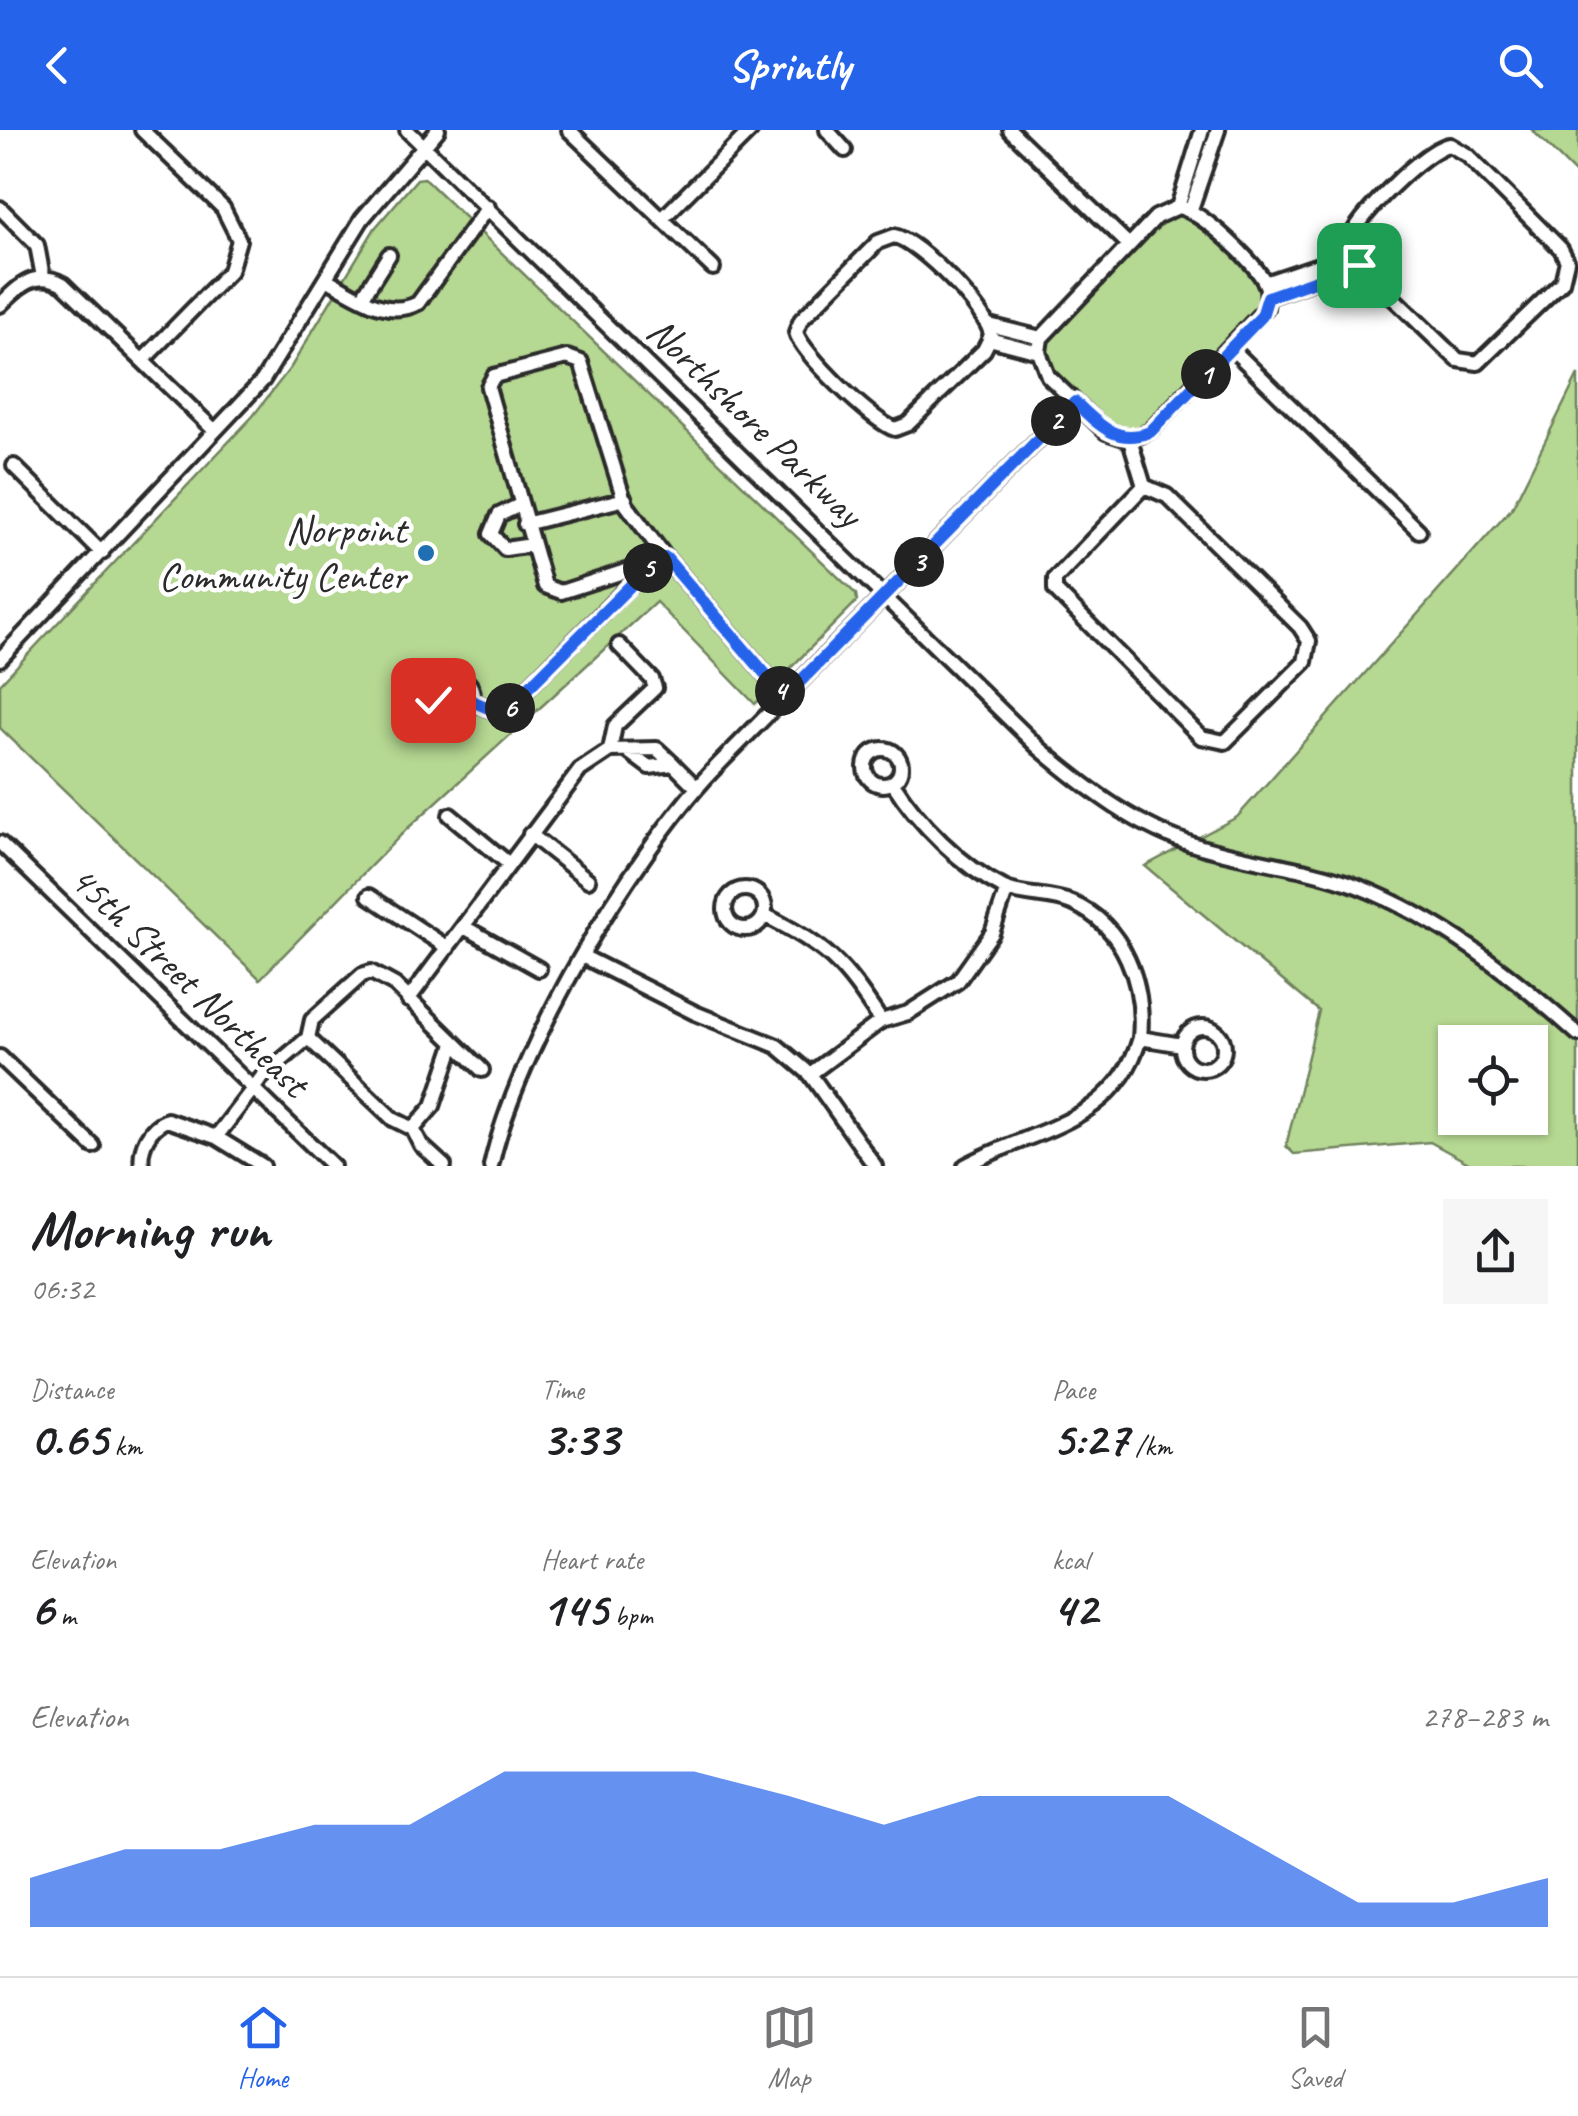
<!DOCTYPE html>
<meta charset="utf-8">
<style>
body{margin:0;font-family:Caveat,sans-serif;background:#f6f6f6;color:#202124;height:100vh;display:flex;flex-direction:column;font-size:38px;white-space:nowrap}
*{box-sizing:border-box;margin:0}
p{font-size:32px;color:#757577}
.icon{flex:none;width:55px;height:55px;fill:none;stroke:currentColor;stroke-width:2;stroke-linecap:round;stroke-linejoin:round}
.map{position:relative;height:1036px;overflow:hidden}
.drawer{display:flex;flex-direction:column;background:#fff;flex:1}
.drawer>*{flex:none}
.buttons{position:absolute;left:1438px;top:895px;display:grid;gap:20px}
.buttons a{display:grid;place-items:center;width:110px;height:110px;border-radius:0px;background:#fff;box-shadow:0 2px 8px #0004;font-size:50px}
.pin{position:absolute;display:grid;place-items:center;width:85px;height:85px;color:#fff;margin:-42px;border-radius:20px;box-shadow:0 5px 15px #0006}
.km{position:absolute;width:50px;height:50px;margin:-25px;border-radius:50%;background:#222;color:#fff;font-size:28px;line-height:50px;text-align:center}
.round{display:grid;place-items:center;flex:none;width:105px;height:105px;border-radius:0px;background:#f6f6f6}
.head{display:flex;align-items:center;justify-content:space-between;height:170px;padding:0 30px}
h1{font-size:55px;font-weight:600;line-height:75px}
.stats{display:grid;grid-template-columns:repeat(3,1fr);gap:15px;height:170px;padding:10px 30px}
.stats div{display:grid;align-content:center}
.stats b{font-size:50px;font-weight:600}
.stats small{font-size:28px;font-weight:400}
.stats p{font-size:28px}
.chart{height:280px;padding:20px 30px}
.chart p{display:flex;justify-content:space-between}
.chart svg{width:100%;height:180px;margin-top:10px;fill:#2563eb;opacity:.7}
header{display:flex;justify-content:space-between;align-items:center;height:130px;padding:0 30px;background:#2563eb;color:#fff;font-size:45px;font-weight:600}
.tabs{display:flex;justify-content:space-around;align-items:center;height:140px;border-top:2px solid #e0e0e0;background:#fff;font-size:28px;color:#757577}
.tabs a{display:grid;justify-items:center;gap:5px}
.tabs .active{color:#2563eb}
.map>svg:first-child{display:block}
.green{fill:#b5d892;stroke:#70825e;stroke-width:2.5;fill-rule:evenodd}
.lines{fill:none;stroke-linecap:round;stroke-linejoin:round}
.minor-casing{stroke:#2b2b2b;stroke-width:20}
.minor{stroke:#fff;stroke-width:12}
.route-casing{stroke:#fff;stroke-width:20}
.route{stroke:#2563eb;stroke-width:12}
.poi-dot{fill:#1f6fb2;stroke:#fff;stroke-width:4}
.labels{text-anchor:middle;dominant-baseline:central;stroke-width:9;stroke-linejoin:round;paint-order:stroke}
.street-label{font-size:40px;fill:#2b2b2b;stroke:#fff}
.poi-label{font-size:40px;fill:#2b2b2b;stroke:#fff;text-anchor:end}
</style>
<header><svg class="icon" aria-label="back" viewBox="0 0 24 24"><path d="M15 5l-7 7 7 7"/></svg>Sprintly<svg class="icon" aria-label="search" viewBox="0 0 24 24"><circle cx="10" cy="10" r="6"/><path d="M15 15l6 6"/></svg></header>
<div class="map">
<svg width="1578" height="1036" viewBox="0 0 1578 1036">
<rect width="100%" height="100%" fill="#fff"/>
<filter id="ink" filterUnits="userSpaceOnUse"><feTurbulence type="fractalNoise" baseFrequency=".01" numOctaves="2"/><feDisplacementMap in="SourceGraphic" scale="20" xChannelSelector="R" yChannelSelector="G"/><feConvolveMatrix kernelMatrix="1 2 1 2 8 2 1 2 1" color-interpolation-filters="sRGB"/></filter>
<g filter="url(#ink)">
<path class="green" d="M1532,0h46v46z
M424,48l432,416 1,7 -102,103 -99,-102 -249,227 -147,150 -260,-251v-44l253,-268 38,-49 84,-139 42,-49z
M1191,79l68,63 9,25 -118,134 -20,9 -24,-8 -58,-56 -7,-38 115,-121z
M1578,245v791h-104l-44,-24 -136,12 -8,-8 33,-135 -174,-145 92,-49 275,-309zM1455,912h75v76h-75z"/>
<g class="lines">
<g class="minor-casing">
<path id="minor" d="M142,0l81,78 16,32 -9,31 -86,88
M407,0l632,618c48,41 100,81 162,99 51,15 107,20 156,39 86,34 153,87 221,148
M569,0l144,138
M827,0l18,20
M1010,0l118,114
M1450,15l17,10 94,94 6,12 -5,21 -84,81 -20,-3 -13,-12 -86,-83 -11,-21c4,-23 80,-98 102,-99z
M1178,77c22,3 79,56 88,78 3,8 1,15 0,23l-116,123 -20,9 -24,-8 -58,-56 -9,-24 2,-14 115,-121z
M1178,77l24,-77
M0,78l37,37 6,32
M1191,79l27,-79
M663,88l88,-88
M894,106c24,4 96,77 97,100l-7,14 -76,74 -13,5c-21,-6 -94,-76 -99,-97l5,-12 77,-78z
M326,149c29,15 60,41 92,24l70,-96
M1265,153l86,-29
M1268,167l91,-32
M362,168l27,-43
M0,175c19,-19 35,-36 63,-21l152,147
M989,195l52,13
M989,209l50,13
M1231,218l188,183
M1130,310l14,46
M14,336l88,87
M1144,356l23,10 133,131 9,14 -4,21 -80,80 -24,-5 -146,-147v-11z
M520,375l-21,10 -8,19 14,15 27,-4
M525,394l100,-25
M666,428l-105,34 -16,-6 -57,-199 6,-11 73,-19 14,5 44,141 41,55 119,139
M0,529l263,-279 99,-161 76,-89
M433 566a20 20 0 1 1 40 0a20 20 0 1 1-40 0Z
M472,571l30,13 150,-151
M865 637a18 18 0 1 1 36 0a18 18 0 1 1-36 0Z
M610,620l5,-24 40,-38 -3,-9 -33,-34
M673,634l23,23
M893,653c25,40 68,83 111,105 20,9 47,6 68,15 53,23 73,82 68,135l42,7
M450,685l59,49
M530,704l58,46
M0,713l333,323
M725 779a20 20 0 1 1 40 0a20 20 0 1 1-40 0Z
M369,766l79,52
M764,785c63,31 79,48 117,106
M464,797l75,42
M584,827l111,56 82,33 33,28 65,92
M408,870l172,-230 30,-20 47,-1 16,15 -24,3 -20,-15
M1182 918a21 21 0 1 1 42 0a21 21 0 1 1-42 0Z
M308,908l4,-18 50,-45 9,-3 24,13 87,85
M308,908l85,81 20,10 20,-23 20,-59
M0,927l93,89
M810,944l71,-53 27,-8 50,-32 34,-48 15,-44
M413,999l8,16 23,21
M216,1007l46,-60 46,-39
M142,1036c-3,-18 7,-39 25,-46l49,17 47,29
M491,1036c26,-118 139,-307 221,-395l363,-369
M965,1036c69,-38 150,-42 175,-128"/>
</g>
<use href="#minor" class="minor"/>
</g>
</g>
<g class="lines" filter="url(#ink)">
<g class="route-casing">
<path id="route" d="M433,570l13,14h13l13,-13 30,13 152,-152 12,-4 119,139 290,-295c24,23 41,43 75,30l112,-116 6,-19 91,-32"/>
</g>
<use href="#route" class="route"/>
</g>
<circle class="poi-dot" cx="426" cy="423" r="10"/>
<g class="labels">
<g class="street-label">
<text transform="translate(755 292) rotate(44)">Northshore Parkway</text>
<text transform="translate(189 851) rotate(44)">45th Street Northeast</text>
</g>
<g class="poi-label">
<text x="406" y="400">Norpoint<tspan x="406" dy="46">Community Center</tspan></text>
</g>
</g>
</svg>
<div class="buttons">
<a><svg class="icon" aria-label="locate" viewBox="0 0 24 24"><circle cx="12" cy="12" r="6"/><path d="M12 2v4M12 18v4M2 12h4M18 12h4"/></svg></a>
</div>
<div class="pin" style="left:1359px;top:135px;background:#1e9e55"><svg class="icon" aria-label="arrive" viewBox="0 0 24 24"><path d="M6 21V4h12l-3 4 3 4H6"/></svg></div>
<div class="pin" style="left:433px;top:570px;background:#d93025"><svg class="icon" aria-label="check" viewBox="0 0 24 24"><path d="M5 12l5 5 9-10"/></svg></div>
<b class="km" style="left:1206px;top:244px">1</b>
<b class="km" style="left:1056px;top:291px">2</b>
<b class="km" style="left:919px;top:432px">3</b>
<b class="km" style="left:780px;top:561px">4</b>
<b class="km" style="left:648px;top:438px">5</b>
<b class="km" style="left:510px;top:578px">6</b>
</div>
<section class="drawer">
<div class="head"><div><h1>Morning run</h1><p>06:32</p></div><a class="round"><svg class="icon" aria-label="share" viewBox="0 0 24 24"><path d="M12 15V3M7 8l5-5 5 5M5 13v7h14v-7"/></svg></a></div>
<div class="stats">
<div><p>Distance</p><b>0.65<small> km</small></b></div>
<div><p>Time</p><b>3:33</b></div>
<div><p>Pace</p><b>5:27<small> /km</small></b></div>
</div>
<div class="stats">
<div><p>Elevation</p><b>6<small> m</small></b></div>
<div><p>Heart rate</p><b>145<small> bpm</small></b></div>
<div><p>kcal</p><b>42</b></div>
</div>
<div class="chart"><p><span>Elevation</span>278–283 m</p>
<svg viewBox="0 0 160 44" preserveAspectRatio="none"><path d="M0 44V32L10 25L20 25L30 19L40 19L50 6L60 6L70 6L80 12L90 19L100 12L110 12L120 12L130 25L140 38L150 38L160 32V44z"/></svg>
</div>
</section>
<nav class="tabs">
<a class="active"><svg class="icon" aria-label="home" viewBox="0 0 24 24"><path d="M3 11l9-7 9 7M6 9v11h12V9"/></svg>Home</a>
<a><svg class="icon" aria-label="map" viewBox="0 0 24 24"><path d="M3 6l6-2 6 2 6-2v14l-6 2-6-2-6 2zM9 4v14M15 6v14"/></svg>Map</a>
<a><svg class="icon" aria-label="saved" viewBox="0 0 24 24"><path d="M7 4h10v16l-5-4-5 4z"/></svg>Saved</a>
</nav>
